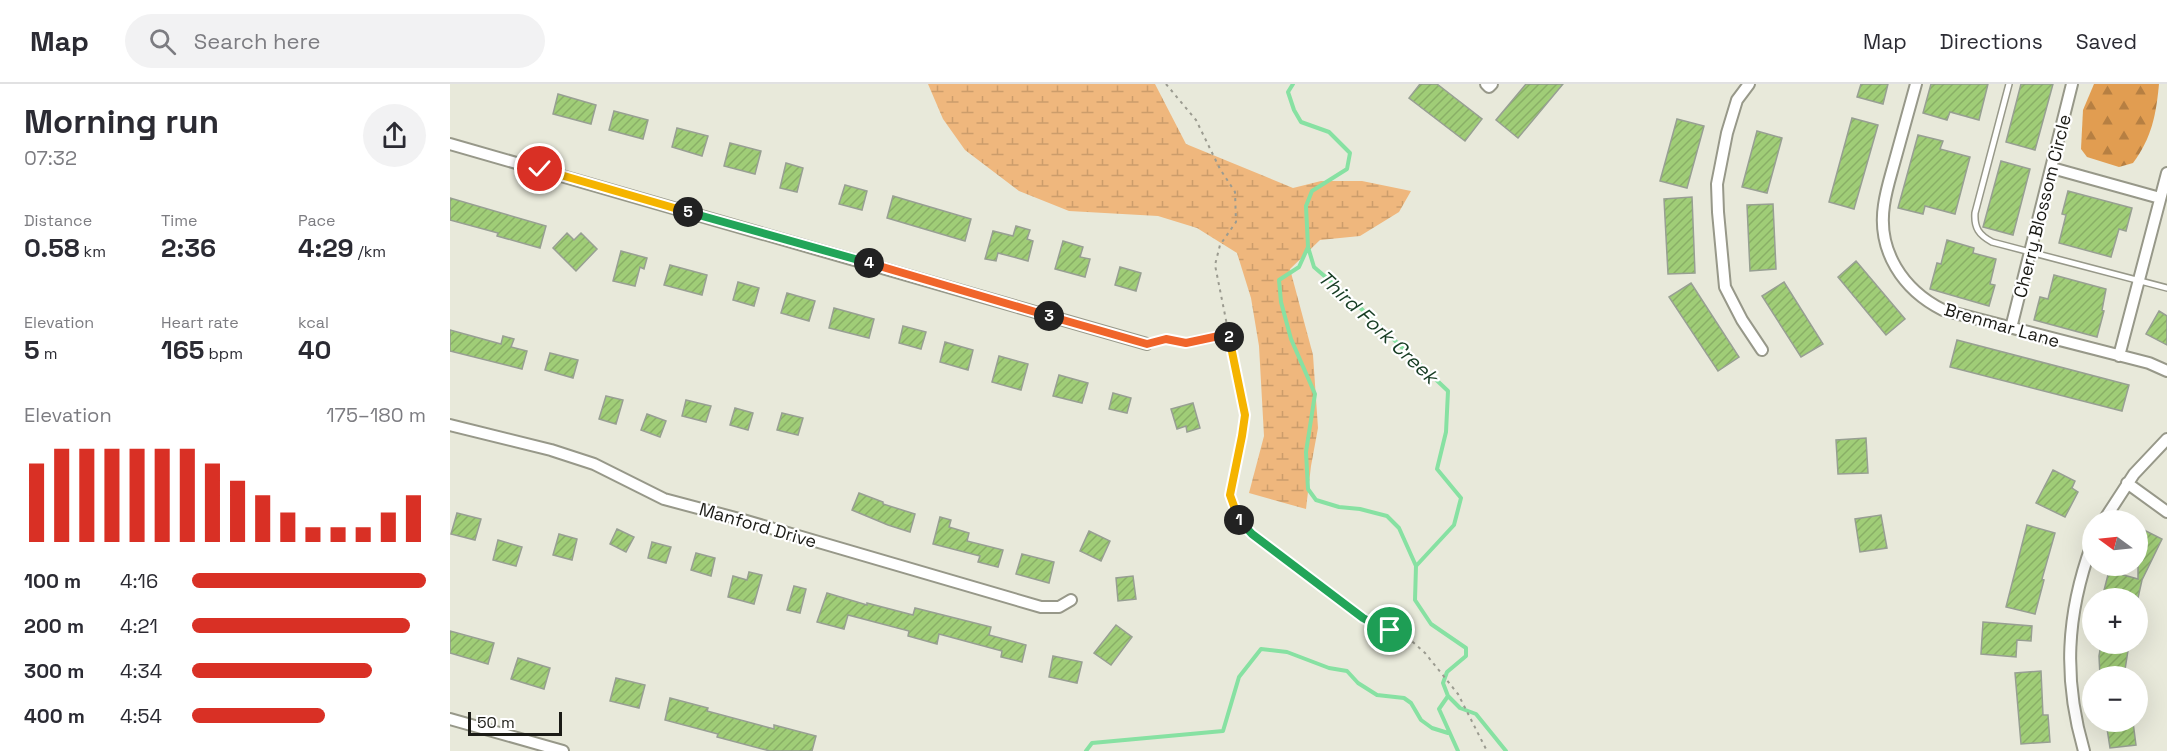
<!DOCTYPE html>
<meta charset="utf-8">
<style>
body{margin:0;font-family:"Space Grotesk",sans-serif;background:#f2f2f3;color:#2b2b33;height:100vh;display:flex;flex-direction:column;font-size:22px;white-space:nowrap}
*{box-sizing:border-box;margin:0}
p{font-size:20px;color:#7c7c81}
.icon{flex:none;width:33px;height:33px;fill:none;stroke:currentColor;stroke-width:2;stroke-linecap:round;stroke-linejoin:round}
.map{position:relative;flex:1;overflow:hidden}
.drawer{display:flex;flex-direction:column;background:#fff;width:450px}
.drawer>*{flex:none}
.needle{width:39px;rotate:285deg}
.fabs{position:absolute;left:1632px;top:426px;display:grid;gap:12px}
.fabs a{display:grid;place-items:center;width:66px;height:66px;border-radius:50%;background:#fff;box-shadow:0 6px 24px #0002;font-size:30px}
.scale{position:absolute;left:18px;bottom:15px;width:94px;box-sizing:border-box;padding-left:6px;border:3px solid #1b1b16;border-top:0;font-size:16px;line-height:21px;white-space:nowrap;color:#1b1b16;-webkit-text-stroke:4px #fff;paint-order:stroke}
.pin{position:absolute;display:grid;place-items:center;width:51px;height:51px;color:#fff;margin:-26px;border:3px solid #fff;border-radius:50%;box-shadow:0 2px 6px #0007}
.km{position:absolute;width:30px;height:30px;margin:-15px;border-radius:50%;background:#222;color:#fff;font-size:16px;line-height:30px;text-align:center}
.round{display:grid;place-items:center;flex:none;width:63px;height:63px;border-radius:32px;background:#f2f2f3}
.headline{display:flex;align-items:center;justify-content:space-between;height:102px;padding:0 24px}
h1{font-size:33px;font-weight:600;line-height:45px}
.stats{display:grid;grid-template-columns:repeat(3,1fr);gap:9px;height:102px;padding:6px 24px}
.stats div{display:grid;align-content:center}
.stats b{font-size:26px;font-weight:600}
.stats small{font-size:16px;font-weight:400}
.stats p{font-size:16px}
.chart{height:168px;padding:12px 24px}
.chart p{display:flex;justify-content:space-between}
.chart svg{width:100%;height:108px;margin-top:6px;stroke:#d93025;stroke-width:6}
ul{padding:0 24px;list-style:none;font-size:20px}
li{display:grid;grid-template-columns:96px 72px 1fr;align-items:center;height:45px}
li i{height:15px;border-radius:8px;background:#d93025}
header{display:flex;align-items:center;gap:36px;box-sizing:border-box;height:84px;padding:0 30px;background:#fff;border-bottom:2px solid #e1e1e2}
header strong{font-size:28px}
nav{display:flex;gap:33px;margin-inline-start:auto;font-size:21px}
.search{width:420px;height:54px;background:#f2f2f3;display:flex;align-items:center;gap:15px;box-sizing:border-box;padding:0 21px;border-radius:33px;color:#7c7c81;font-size:22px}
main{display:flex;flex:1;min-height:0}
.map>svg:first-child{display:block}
.forest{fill:url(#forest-firs)}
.wetland{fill:url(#wetland-marsh)}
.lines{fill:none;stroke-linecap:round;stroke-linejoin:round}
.stream{stroke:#87e1a2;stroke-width:4}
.building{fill:url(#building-hatch);stroke:#979f92;stroke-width:1.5}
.lane-casing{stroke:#979889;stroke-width:8}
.street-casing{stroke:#979889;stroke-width:14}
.path{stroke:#9b9b90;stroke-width:2;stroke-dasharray:3 4.5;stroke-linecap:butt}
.lane{stroke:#fff;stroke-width:5}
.street{stroke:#fff;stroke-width:10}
.split-1-casing{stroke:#fff;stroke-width:12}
.split-2-casing{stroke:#fff;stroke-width:12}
.split-3-casing{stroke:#fff;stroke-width:12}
.split-4-casing{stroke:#fff;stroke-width:12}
.split-5-casing{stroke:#fff;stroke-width:12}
.split-6-casing{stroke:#fff;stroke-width:12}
.split-1{stroke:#22a559;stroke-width:8}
.split-2{stroke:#f5b400;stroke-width:8}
.split-3{stroke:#f0652b;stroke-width:8}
.split-4{stroke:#f0652b;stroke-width:8}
.split-5{stroke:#22a559;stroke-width:8}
.split-6{stroke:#f5b400;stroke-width:8}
.labels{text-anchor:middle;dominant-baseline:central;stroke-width:4.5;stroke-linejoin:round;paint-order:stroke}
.street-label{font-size:18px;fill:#1b1b16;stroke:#fff}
.water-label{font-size:20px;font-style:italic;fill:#163c23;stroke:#fff}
</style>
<header>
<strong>Map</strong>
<div class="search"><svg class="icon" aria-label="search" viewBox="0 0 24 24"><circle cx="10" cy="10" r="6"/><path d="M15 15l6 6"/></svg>Search here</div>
<nav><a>Map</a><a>Directions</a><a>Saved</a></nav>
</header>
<main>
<section class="drawer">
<div class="headline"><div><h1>Morning run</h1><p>07:32</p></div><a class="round"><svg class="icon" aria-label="share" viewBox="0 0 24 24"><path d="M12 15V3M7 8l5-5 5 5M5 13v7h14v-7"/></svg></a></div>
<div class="stats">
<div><p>Distance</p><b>0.58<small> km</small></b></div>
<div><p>Time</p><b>2:36</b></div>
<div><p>Pace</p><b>4:29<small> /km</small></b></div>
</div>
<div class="stats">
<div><p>Elevation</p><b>5<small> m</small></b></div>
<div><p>Heart rate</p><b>165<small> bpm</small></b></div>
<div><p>kcal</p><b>40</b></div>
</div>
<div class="chart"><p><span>Elevation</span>175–180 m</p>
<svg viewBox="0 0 160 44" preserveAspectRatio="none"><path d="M5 44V12M15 44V6M25 44V6M35 44V6M45 44V6M55 44V6M65 44V6M75 44V12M85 44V19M95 44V25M105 44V32M115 44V38M125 44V38M135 44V38M145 44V32M155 44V25"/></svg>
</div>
<ul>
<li><b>100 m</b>4:16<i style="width:100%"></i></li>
<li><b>200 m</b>4:21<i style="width:93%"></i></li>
<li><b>300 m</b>4:34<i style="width:77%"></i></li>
<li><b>400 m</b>4:54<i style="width:57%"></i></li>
</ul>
</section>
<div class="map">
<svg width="1717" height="667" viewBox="0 0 1717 667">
<defs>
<pattern id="forest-firs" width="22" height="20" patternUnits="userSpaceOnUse" patternTransform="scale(1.5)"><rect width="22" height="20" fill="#e19d51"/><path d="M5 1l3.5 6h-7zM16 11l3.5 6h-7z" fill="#b67f42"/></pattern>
<pattern id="wetland-marsh" width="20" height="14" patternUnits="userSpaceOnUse" patternTransform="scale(1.5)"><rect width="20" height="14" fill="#efb77d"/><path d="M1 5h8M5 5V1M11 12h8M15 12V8" fill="none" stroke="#cc9d6b"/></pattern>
<pattern id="building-hatch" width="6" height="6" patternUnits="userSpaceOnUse" patternTransform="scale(1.5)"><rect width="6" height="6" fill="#a0cd77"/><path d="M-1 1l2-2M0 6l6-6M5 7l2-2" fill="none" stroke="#89af66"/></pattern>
</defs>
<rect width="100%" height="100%" fill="#e8e9da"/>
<path class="forest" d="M1644,0h65c-3,31 -7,53 -26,79l-14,4 -32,-10 -6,-8 2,-39z"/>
<path class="wetland" d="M478,0h227l31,60 107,44 28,-7h41l49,10 -12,21 -39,24 -40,4 -30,29 23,86 5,73 -7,38 -5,43 -57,-16 15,-57 -5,-90 -8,-48 -14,-45 -40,-25 -39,-12 -89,-5 -50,-20 -54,-41 -22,-31z"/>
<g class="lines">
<path class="stream" d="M843,0l-5,8 6,18 7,12 28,10 21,21 -3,16 -35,22 -6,15 2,41 6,20 37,32 97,92 -2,41 -9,37 24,29 -7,27 -38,41
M858,163l-9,20 -20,13 2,22 10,37 24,55 -9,58 2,37 8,11 23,7 21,2 27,7 12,12 17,38 -1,34 16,24 35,24v8l-19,16 -4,11 5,13 12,12 16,6 30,37
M998,612l-9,13 19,42
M636,667l6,-8 131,-12 16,-54 22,-28 26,3 42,16 18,3 11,12 19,12 27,3 7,5 10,17 11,8 16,5"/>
</g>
<path class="building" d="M970,0h17l45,35 -17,22 -56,-43z
M1076,0h37l-45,54 -22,-18z
M1411,0h27l-5,20 -26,-7z
M1481,0h57l-9,36 -29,-8 -3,8 -24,-7z
M1571,0h32l-18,66 -29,-8z
M108,10l38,11 -5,19 -38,-10z
M164,27l34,9 -5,19 -34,-9z
M1402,34l26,7 -24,84 -25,-7z
M1227,35l27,7 -17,62 -27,-7z
M227,44l31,8 -6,20 -30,-9z
M1307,47l25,7 -15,55 -25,-6z
M1468,51l25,6 -3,8 30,8 -15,57 -30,-8 -2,8 -25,-6z
M280,59l31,8 -6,23 -31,-8z
M1551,77l29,8 -17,66 -30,-8z
M336,79l17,5 -6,24 -17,-4z
M395,101l22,6 -5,19 -23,-6z
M1618,107l64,17 -6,23 -7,-2 -8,28 -52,-14 7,-28 -4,-1z
M443,112l78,23 -6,22 -78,-23z
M1242,113l3,76 -27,1 -4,-75z
M0,114l96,28 -6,22 -43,-12 1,-3 -48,-13z
M1323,120l3,65 -26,2 -3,-66z
M566,142l14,4 -3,9 6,2 -5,20 -30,-8 -2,8 -11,-2 8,-28 20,5z
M117,149l7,7 7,-7 16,16 -21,22 -23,-23z
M1497,156l27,8 -1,5 23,6 -6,25 5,1 -6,21 -59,-17 7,-26 4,1z
M613,157l20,6 -3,10 10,2 -5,18 -30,-8z
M171,167l26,7 -3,11 -4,-2 -5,19 -22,-5z
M1406,177l49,58 -19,16 -48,-58z
M220,181l37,10 -5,20 -38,-10z
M670,183l21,6 -5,18 -21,-6z
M1604,191l52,14 -4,21 2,1 -7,26 -63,-17 6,-23 8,2z
M288,198l21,6 -5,18 -21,-6z
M1334,198l39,62 -22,13 -39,-61z
M1241,199l48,74 -21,14 -49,-74z
M337,209l28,8 -6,20 -28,-8z
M384,224l40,11 -5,19 -40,-10z
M1709,227l8,5v29l-21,-11z
M453,242l23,6 -5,17 -22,-6z
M0,246l51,14 2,-8 11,3 -3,8 16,4 -5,18 -72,-18z
M1507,256l172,45 -7,26 -172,-44z
M495,258l28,8 -5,20 -28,-8z
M100,269l28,7 -5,18 -28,-8z
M549,272l29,8 -7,26 -29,-8z
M609,291l29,8 -6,20 -29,-7z
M663,309l18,5 -4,15 -18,-4z
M156,312l17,4 -7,24 -17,-5z
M236,316l25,6 -5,16 -24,-6z
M743,319l7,25 -13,4 -1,-6 -9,3 -6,-20z
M285,324l18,5 -5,17 -18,-5z
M332,329l21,5 -5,17 -21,-5z
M197,330l19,7 -6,16 -19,-7z
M1416,354l2,35 -30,1 -2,-34z
M1603,386l22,11 -3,7 6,4 -13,25 -29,-14z
M409,409l24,9v2l32,10 -5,18 -22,-7 -36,-15z
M7,429l24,6 -6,21 -24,-6z
M1431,431l6,33 -27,4 -5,-33z
M490,433l11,3 -2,7 20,6 -2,8 36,9 -5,17 -20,-5 2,-6 -47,-12z
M1577,441l28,8 -13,46 2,1 -9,34 -29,-7z
M1688,443l24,12 -20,41 -4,18h-36l7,-27 29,8z
M167,445l17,8 -8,15 -16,-8z
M639,447l21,10 -9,20 -21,-10z
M109,450l18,5 -5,21 -19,-5z
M48,456l24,7 -6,19 -23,-6z
M202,458l19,5 -5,16 -18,-5z
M246,469l19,5 -4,18 -20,-6z
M572,470l32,8 -5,21 -33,-9z
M299,488l13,3 -8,29 -26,-7 5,-21 14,4z
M683,492l3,23 -18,2 -2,-23z
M344,502l12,3 -6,24 -13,-3z
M377,509l40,12v-2l46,12 2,-7 76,19 -2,8 37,10 -4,17 -21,-5 1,-6 -63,-17 -2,10 -29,-8 1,-5 -61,-16 -4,14 -27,-7z
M1533,538l49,4 -1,15 -14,-1 -1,17 -35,-3z
M666,541l16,12 -21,28 -17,-12z
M0,547l44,12 -6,21 -38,-11z
M1651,560h28l-5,32h-24l-1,-20z
M603,572l29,6 -5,21 -28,-6z
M68,574l32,10 -6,21 -33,-10z
M1591,587l2,44h5l2,27 -29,2 -6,-71z
M166,594l29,7 -6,23 -29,-7z
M220,614l38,10 -1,3 67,18v-4l42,11 -4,15h-42l-53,-14 1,-3 -53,-14z
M1656,638h27l3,23 -26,3z"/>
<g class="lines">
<g class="lane-casing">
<path id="lane" d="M1559,0l-34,129c-1,15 4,22 17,29l175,46"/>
</g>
<g class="street-casing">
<path id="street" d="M1036,0l3,3 3,-3
M1299,0l-12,16 -10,33 -10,51 1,28 7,75 17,33 20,30
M1466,0c-7,25 -14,51 -21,76 -4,15 -9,30 -11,45 -7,46 19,85 59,105l206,53 18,8
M0,60l697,200
M1602,84l108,30
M1561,244l61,-244
M1669,272l48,-183
M0,341l101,25 43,14 70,35 79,21 298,87h18l12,-7
M1677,399l40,29
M1654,436l30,-46 33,-35
M0,635l113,32
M1634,667c-21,-72 -18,-136 8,-207"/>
</g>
<path class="path" d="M716,0l30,36 24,49 15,23 1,30 -16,23 -5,20 30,150 -3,22 -12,58 9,26 13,13 111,84 15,8 28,10 19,17 33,41 29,57
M708,257l8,-2 20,4 42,-9"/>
<use href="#lane" class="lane"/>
<use href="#street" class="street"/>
</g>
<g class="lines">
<g class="split-1-casing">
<path id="split-1" d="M789,436l13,14 111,84 15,8 12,4"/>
</g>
<g class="split-2-casing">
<path id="split-2" d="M779,253l16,78 -3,21 -12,59 9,25"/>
</g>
<g class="split-3-casing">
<path id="split-3" d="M599,232l98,28 19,-5 20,4 42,-9 1,3"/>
</g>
<g class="split-4-casing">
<path id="split-4" d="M419,179l180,53"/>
</g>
<g class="split-5-casing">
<path id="split-5" d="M238,128l181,51"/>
</g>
<g class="split-6-casing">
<path id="split-6" d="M90,85l148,43"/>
</g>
<use href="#split-1" class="split-1"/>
<use href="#split-2" class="split-2"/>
<use href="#split-3" class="split-3"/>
<use href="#split-4" class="split-4"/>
<use href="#split-5" class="split-5"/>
<use href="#split-6" class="split-6"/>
</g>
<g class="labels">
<g class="street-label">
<text transform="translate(1592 122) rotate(-76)">Cherry Blossom Circle</text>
<text transform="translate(1552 241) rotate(16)">Brenmar Lane</text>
<text transform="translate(308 441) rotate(16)">Manford Drive</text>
</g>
<g class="water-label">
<text transform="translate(928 243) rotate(43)">Third Fork Creek</text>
</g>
</g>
</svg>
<div class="fabs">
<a><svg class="needle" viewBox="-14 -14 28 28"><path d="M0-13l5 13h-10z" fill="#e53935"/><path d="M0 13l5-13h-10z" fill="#7c7c81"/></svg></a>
<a>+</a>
<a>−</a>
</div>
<div class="scale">50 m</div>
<div class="pin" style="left:940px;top:546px;background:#1e9e55"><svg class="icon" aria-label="arrive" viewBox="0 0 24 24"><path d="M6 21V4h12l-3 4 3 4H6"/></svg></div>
<div class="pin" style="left:90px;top:85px;background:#d93025"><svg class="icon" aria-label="check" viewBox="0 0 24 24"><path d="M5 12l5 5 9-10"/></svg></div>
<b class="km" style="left:789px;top:436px">1</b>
<b class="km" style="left:779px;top:253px">2</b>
<b class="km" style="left:599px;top:232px">3</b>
<b class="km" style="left:419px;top:179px">4</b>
<b class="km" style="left:238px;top:128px">5</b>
</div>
</main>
